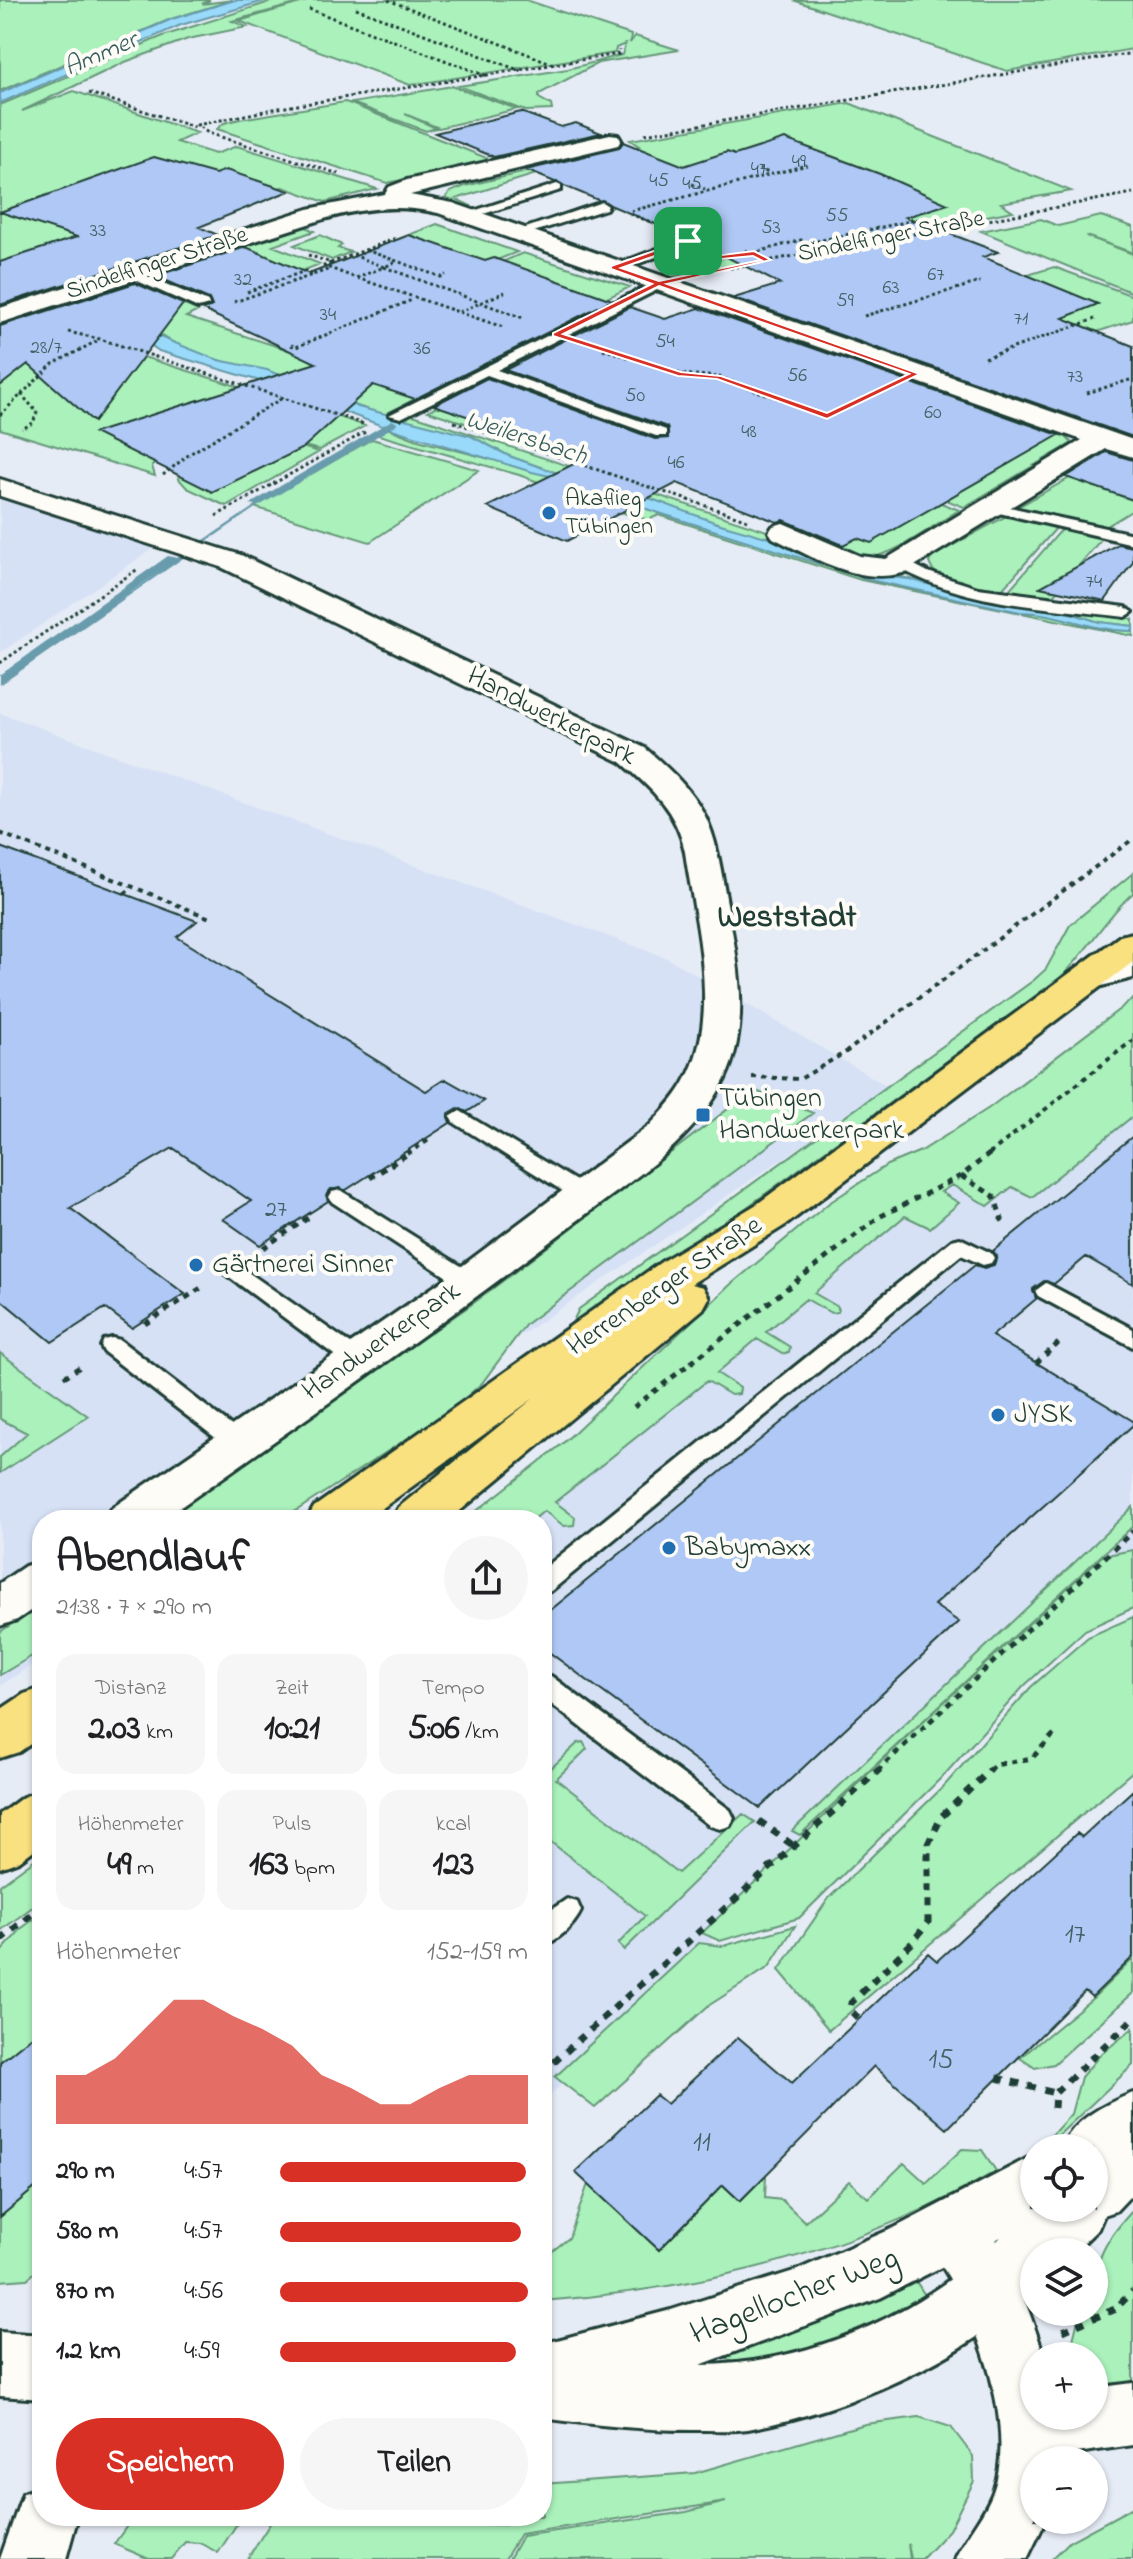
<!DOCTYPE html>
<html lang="de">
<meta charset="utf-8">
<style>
body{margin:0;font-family:"Indie Flower",sans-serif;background:#f6f6f6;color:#202124;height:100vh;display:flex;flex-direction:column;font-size:30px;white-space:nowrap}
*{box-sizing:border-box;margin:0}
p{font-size:26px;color:#757577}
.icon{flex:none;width:44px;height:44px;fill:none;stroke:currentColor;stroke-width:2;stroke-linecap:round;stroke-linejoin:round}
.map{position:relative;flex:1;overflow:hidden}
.panel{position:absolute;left:32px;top:1510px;width:520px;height:1016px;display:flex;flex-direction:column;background:#fff;border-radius:32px;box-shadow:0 2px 6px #0004}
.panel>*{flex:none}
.controls{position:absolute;left:1020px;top:2134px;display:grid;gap:16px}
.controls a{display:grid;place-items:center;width:88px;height:88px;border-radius:50%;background:#fff;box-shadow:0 2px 6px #0004;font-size:40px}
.pin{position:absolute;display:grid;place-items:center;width:68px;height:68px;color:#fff;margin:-34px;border-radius:16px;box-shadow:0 4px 12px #0006}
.round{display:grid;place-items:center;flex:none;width:84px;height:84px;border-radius:42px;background:#f6f6f6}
.head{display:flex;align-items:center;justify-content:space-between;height:136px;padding:0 24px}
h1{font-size:44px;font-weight:700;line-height:60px}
.figures{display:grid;grid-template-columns:repeat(3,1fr);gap:12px;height:136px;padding:8px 24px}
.figures div{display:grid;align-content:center;border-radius:20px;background:#f6f6f6;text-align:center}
.figures b{font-size:34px;font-weight:700}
.figures small{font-size:22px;font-weight:400}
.figures p{font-size:22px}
.chart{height:224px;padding:16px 24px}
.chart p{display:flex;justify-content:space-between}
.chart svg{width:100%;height:144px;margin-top:8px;fill:#d93025;opacity:.7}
.action{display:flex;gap:16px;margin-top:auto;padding:16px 24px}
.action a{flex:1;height:92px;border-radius:48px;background:#d93025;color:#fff;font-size:32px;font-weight:700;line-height:92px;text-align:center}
.action a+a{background:#f6f6f6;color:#202124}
ul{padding:0 24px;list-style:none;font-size:26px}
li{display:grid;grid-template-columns:128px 96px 1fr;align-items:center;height:60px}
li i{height:20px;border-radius:10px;background:#d93025}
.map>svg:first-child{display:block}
.built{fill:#d6e1f6}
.green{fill:#abf1bc;stroke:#659778;stroke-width:2}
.water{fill:#99dafb;stroke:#689bab;stroke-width:2}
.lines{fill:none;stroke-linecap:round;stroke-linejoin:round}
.stream{fill:#689bab;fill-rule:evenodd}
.building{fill:#afc8f5;stroke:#1f3d34;stroke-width:2}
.service-casing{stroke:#1f3d34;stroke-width:6}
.minor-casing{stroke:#1f3d34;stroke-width:6}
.tertiary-casing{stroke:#1f3d34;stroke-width:6}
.primary-casing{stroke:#1f3d34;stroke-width:6}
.path-far3{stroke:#1f3d34;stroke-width:3;stroke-dasharray:3 3;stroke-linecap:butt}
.path-far2{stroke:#1f3d34;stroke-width:4;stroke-dasharray:5 5;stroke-linecap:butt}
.path-far1{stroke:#1f3d34;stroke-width:5;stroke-dasharray:6 6;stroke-linecap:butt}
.path{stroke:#1f3d34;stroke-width:7;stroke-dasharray:8 8;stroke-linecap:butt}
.service{fill:#fdfcf7;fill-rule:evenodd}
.minor{fill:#fdfcf7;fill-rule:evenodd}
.tertiary{fill:#fdfcf7;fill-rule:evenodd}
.primary{fill:#fae180;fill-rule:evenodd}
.route{fill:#d93025;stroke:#fff;stroke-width:2;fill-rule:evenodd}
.poi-dot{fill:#1f6fb2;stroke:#fdfcf7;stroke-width:3}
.labels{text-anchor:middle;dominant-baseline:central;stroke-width:8;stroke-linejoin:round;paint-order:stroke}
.far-number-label{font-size:20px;fill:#436064}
.far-street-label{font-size:24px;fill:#1f3d34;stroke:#fdfcf7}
.far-poi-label{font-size:24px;fill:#1f3d34;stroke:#fdfcf7;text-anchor:start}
.number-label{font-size:24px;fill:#436064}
.far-water-label{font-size:26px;font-style:italic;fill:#375c5c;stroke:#fdfcf7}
.street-label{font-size:28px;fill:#1f3d34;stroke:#fdfcf7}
.poi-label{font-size:28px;fill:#1f3d34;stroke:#fdfcf7;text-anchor:start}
.near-number-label{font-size:28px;fill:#436064}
.quarter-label{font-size:32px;font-weight:bold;fill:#1f3d34;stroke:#fdfcf7}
.near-street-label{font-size:34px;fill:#1f3d34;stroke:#fdfcf7}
</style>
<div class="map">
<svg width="1133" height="2559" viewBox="0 0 1133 2559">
<rect width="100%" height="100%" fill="#e6ecf6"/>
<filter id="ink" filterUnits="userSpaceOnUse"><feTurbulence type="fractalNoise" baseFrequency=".0125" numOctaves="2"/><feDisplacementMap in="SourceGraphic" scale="16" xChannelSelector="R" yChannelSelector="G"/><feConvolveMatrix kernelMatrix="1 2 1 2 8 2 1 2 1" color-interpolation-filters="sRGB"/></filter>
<g filter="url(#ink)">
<path class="built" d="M0,493l164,48 -164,112z
M0,713l667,245 222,129 -642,433h-205v138l-42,28z
M1133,1010v551l-35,8 -556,534v-583h-75z"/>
<path class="green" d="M0,0h210l-8,4 31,-4 -62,19 -171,72z
M276,0h250l105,35 -1,8 5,-7 44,14 -81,13 -59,31v4l12,7 1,5 -26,1 -67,-25 109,-17 54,-14 3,-11 -9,4 -1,5 -205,32 -171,-64 68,-20 -75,20 15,6 -59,12 -63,23 -103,49 52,-20 123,42 -20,9 38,12 22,-8 140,43 -52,13 -42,-15 -84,11 -13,44 5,2 -57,19 -41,-12 -93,38v-184l163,-69z
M793,0h340v49l-126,22z
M452,86l65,23 -78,19 -34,-14 31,14 -10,3 -74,-28z
M345,102l6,2 143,57 -107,22 -170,-54 7,-6 16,-4z
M849,103l222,88 -70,12 12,8 -341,66 -12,-3 86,-22 -210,-78 -80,25 15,7 -3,2 -15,-3 -7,-8 4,-5 15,-6 174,-40 -9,-6z
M1101,216l32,11v26l-47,-17 47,18v39l-152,-62 60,-12 17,7z
M437,224l80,28 -57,23 5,3 58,-25 107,34 -79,38 -171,-79z
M306,227l8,4 -41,15 47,18 -18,7 -30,-13 -90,31 -29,-13z
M320,235l22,10 -4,3 13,4 -19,8 -38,-15z
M1054,267l79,29v24l-175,58 -52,-19 37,-13 -57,-28z
M102,293c21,9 38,8 60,1l36,17 -12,6 121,39 110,42 -33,17 -202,-67 -20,-12 -110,-26z
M92,341l164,51 -90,62 -14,12 3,10 -155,-47v-86z
M491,377l146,53 -61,29 -148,-48z
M303,404l62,22 -45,24 -50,-12 49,14 -93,54 -39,-18 -9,-10 12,-11z
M999,413l67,24 6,6 -108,64 -82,-32z
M405,415h8l366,120 99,37 92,20 163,27v7l-34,-4 -41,-13 -56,-5 -93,-25 -37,-4 -71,-28 -84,-23 -71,-27 -92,-25 -45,-16 -38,-20 -74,-16z
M387,428l31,12 166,44 32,10 19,11 235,75 150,32c39,0 73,20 113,19v5l-272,-56 -202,-65 -11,5 -21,-6 -108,-39 -144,-41z
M372,439l107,31 -109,72 -116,-35z
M1116,452l17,6v52l-26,16 -89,-19z
M877,478l82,32c-22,13 -63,45 -88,47 -23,2 -66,-21 -89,-30z
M1006,516l51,11 -56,64c-20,-4 -67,-6 -72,-29l4,-6z
M1062,529l41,8 -51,61 -44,-7z
M1133,873v20c-31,27 -49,66 -78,89l-469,343 -14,-2 7,-14 455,-329 12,-11 24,-44z
M1133,999v117l-101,81 -20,-10 -24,19 -36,-21 -11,7 18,11 -29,25 -25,-12 -91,77 24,14v5l-7,1 -25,-14 -40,33 24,15 -1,5 -7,2 -25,-15 -40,34 23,15 -1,6 -8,1 -24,-14 -152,121 20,15 -1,8 -10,1 -20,-15 -11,9h-68l97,-76 167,-158 100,-83 58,-38 36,-15 66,-42z
M753,1090l60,23 -287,211 -44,59 -28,25 -172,112h-121l314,-218z
M0,1353l88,63 -88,57v-16l27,-24 -27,-14z
M1133,1507v19l-333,309 -8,-4z
M1133,1550v58l-48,22 -61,56 -78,87 -147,145 -79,23 -18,-8 214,-205 186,-172z
M42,1603v47l-42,25v-43z
M1133,1617v154l-304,259 -50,-60 50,-72 116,-113 86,-98 57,-50z
M583,1742l4,7 -31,30 122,94 65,-59 12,8 -131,128 -6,-6 27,-28 -103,-81v-67l6,3 30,-28z
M42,1854v46l-42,31v-46z
M42,1913v353l-15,13 -27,2v-328l22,-25z
M795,1926l-26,41 -61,39 -113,102 -40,-31 144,-134 24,3z
M1133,1959v34l-79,71 -19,4 -15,-10 74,-61z
M1133,2028v37l-88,83h-5l31,-34 10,-37 19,-22z
M962,2149l20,1 14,21c-134,80 -299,119 -454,130v-42l27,-21 19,-54 71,66 64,-65 17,16 26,-26 -1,23 17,2 23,22 44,-41 19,17 36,-35 22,20z
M1133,2210v193l-39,8v-55h-25l11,-44h14c0,-51 5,-64 39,-102z
M898,2279l19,4 11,17 -3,13 -180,57 -24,-15z
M919,2417l32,10 22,29 1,25 -25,49 -27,29h-11l-3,-15 2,15h-401l13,-23 164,-24 40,-10 -206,32 -15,25h-258l28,-43h113l10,5 106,4 -3,-3 -110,-6h151v-32l153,-11 170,-49z
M1133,2507v52h-81l18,-18z
M134,2516h108l-24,37 -17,-10 -16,-1 -14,17h-22l-35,-15z"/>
<path class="water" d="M235,0h33l-87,25 -181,78v-10l172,-74z
M0,303l122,19 96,38 49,10 91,37 113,29 38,20 45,16 92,25 71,26 84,24 71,28 37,4 93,25 56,5 41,13 34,4v5c-40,1 -74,-19 -113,-19l-150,-32 -236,-75 -18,-11 -32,-10 -52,-12 -143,-44 -131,77 -258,179 140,-100 118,-79 130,-77 -125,-46 -104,-31 -10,-7 -105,-31 -43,-7z"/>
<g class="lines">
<path class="stream" d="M392,420l5,3 -1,2 -137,81 -9,-2z
M168,556l10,2 -178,126v-9z"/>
</g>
<path class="building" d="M521,112l40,15 15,-4 25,10 -107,24 -59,-24z
M785,139l95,35 68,30 -42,13 92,35 -15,5 115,47 -35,14 70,28v91l-399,-139 46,-14 -83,-42 -7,-8 -6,2 -158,-66 93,-22 4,-6 61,24 43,-14 8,3z
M154,157l61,17 11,-4 63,21 -90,36 19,8 -218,70v-43l77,-25 -77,-25z
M409,235l76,26 9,-3 118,42 -197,99 -42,-14 -70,63 -91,44 -118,-59 222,-70 -113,-53 9,-4 -3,-7 -54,-23 91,-29 63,27z
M135,283l48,21 -89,118 -66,-58 -28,22v-60z
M630,307l35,12 34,-11 360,127 -188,108 -14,-5 -14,7 -59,-25 -7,2 -100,-39 -110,58 -80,-34 101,-50 -154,-52 53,-27 168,61 13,-1 -1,-11 -162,-57z
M1106,452l27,8v40l-67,-23z
M1118,544l15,3v15l-28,39 -65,-14z
M0,847l197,74 -20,16 249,154 19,-12 39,22 -17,11 -9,-4 -10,6 2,9 -104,67 -15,-1 -5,6 2,6 -68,44 -37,-26 28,-18 -78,-53 -103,60 115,86 -53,34 -27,-20 -53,34 -52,-43z
M1133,1136v148l-47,-27 -32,27 -10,-3 -11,8 3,10 -44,37 141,85v4l-199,180 25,17 -199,186 -218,-161v-30l433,-352 9,3 10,-3 3,-9 -4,-5z
M1133,1790v167l-41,40 -7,-6 -138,138 -73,-63 -134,135 -17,-16 -64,65 -84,-78 81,-77 11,9 71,-67 54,46 136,-130 9,8 140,-128 5,4z
M42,2028v154l-42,35v-155z"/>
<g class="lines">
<g class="service-casing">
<path id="service" d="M557,184l4,2v4l-94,29 -6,-4z
M602,202l6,4 -2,3 -85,27 -10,-3z
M688,237l6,4 -2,3 -74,27 -10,-3z
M128,268l80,34 1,3 -11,3 -74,-33 -2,-3z
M659,280l4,1v6l-166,83 169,60v6h-10l-169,-61 -86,43 -12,-3z
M991,503l142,31v10l-147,-34v-6z
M901,558l27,14 50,16 147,19 8,5 -8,5c-77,-10 -160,-11 -229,-51v-6z
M460,1111l131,79 4,5 -4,5h-14l-124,-78 -3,-5z
M340,1190l137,86 3,5 -3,5h-16l-129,-84 -3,-5 3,-5z
M960,1238l31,15 3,5 -3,5 -8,2 -22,-10 -410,336 -9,3v-24l410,-330z
M232,1261l133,93 3,6 -3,6h-16l-125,-93 -3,-5z
M1046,1283l87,46v18l-95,-51 -3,-5z
M112,1338l8,2 126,97 4,6 -4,6h-16l-126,-97 -3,-6 3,-6z
M542,1673l9,3 179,134 4,8 -4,8 -10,3 -10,-3 -168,-129z
M567,1899l10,3 4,9c-7,15 -24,30 -39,35v-30z"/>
</g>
<g class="minor-casing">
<path id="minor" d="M610,134l8,1 3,5 -3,5 -208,50 43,8 680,237v17l-27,-8 -203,124c-46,12 -90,-16 -130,-35l-4,-6 4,-6 10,-3 77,33 26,3 196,-119 -644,-227c-39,-9 -76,-5 -114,6l-324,104v-15l308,-99 77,-15 4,-7 18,-7z
M0,479l241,76 404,193c67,58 68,75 83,160 10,56 23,117 -3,171 -32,67 -105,108 -161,152 -131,100 -267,194 -402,289h-57l7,-12 330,-227 207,-155c13,-14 26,-27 35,-43 39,-67 11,-160 1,-231 -8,-41 -34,-64 -64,-90l-400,-195 -221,-71z
M1133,956v22l-47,12 -13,-3 -5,-8 5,-8z
M42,1561v42l-25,17 -17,6v-43l25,-17z
M954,2205c7,2 17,5 22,10 34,36 53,95 68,141h-10v60h60v-28l39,-5v62l-70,10 -1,5h-28v60h12l-19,39h-72c11,-25 31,-45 39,-70 18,-54 -5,-130 -28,-180 -12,-27 -30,-49 -42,-76l9,-20z
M42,2486v30h36l-12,43h-66l23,-66z"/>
</g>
<g class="tertiary-casing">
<path id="tertiary" d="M1133,2093v100l-17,18 -12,4 -6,14 -24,23h-40v39c-69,69 -191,121 -286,138 -14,2 -29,1 -43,1 -55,1 -108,-5 -163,-12v-74l129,-34 126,-40 99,-43 138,-72v53h60v-60h-33c13,-29 42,-43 72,-55zM1001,2237c-80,77 -190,127 -301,128l180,-67z
M0,2332l42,3v64l-42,-3z"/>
</g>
<g class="primary-casing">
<path id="primary" d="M1133,933v29l-346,262 -96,60 12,3 6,11 -6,11 -254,211h-57l7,-13 135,-109 -168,122h-59l7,-13 350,-247 93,-56 363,-268z
M42,1688v48l-23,16 -19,6v-48l24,-16z
M42,1790v54l-23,17 -19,7v-54l23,-17z"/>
</g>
<path class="path-far3" d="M388,0l168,65
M356,8l165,63
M309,9l178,67
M89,93l108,35
M645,134l488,-81
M759,169l15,6
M339,174l-131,-41 -11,-8 82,-17 340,-54v-4
M692,184l13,5
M631,211l176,-46
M630,214l21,8
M366,250l75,27 5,-2
M745,250l22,10
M308,255l23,8 65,-25
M353,255l31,12 12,-5
M717,255l37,-2 47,-13 7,3 121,-26
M331,263l-7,3 32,12 28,-11 139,51
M730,268l403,-75
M357,278l146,49
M247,292l58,-21 8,4
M234,302l96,-33
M459,312l46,-20
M864,316l116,-34
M68,332l32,7 264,85
M291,345l5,2 116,-47
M603,349l78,25 38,3 108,39 43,-20
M985,358l110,-39
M1087,393l46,-14
M21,394l16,18 -4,11 -11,6
M0,415l53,-51 46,-24
M454,422l294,98
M163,475l28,-22 93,-56
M216,516l151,-85
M0,663l138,-94"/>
<path class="path-far2" d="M0,833l210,85
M124,894l9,-7
M752,1077l48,2 46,-27 287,-213
M407,1154l25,-16
M989,1154l144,-114"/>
<path class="path-far1" d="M961,1176l33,20 8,23 -7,5
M370,1178l41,-26
M263,1248l48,-32
M145,1324l56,-36
M1036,1363l26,-23
M64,1377l19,-12
M634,1407l245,-190 82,-41 31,-24
M877,1771l256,-240
M989,1771l6,-6 37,-7 24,-26"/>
<path class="path" d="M759,1821l35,25
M0,1940l42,-34
M858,2018l-8,-8 1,-7 62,-61 15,-20v-78l14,-28 49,-47
M542,2073l338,-304
M997,2078l58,15
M1054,2108l1,-15 78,-74
M1063,2331l52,-22 18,-18"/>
<use href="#service" class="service"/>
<use href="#minor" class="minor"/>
<use href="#tertiary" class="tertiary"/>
<use href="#primary" class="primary"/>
</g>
</g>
<path class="route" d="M688,239l34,16 32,-4 17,9 -104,24 253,90 -93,45 -110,-40 -39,-3 -125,-40v-3l99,-49 -41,-15v-3zM688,244l33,15 32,-3 8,4 -102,21 -38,-13zM659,286l250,88 -82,39 -106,-37 -40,-4 -118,-38z"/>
<g class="poi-dot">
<circle cx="549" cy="513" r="8"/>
<rect x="695" y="1107" width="16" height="16" rx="4"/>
<circle cx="196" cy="1265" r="8"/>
<circle cx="998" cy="1415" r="8"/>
<circle cx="669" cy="1548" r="8"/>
</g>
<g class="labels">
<g class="far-number-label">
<text x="799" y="162">49</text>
<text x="759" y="169">47</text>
<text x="659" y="181">45</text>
<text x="692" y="184">45</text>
<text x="837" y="216">55</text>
<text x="771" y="228">53</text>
<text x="98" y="231">33</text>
<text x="936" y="275">67</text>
<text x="243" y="280">32</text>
<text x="891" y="288">63</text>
<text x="845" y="301">59</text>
<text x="328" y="315">34</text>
<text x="1021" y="319">71</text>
<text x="665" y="342">54</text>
<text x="46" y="348">28/7</text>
<text x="422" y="349">36</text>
<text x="797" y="376">56</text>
<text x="1075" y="377">73</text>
<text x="635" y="396">50</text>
<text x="933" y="413">60</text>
<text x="749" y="432">48</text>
<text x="676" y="463">46</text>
<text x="1094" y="582">74</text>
</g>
<g class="far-street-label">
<text transform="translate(891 237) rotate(-11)">Sindelfinger Straße</text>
<text transform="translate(157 264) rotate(-18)">Sindelfinger Straße</text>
</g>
<g class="far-poi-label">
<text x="565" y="499">Akaflieg<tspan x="565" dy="28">Tübingen</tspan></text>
</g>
<g class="number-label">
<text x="276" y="1210">27</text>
</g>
<g class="far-water-label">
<text transform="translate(101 55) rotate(-23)">Ammer</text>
<text transform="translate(526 439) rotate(18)">Weilersbach</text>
</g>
<g class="street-label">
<text transform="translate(551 717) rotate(27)">Handwerkerpark</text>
<text transform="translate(665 1287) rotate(-34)">Herrenberger Straße</text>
<text transform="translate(382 1342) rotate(-35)">Handwerkerpark</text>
</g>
<g class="poi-label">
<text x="719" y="1099">Tübingen<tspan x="719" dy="32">Handwerkerpark</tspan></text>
<text x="212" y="1265">Gärtnerei Sinner</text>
<text x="1014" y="1415">JYSK</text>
<text x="685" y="1548">Babymaxx</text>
</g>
<g class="near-number-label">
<text x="1075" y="1935">17</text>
<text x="941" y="2060">15</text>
<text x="702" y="2143">11</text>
</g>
<g class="quarter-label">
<text x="787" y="918">Weststadt</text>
</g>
<g class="near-street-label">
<text transform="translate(795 2297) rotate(-21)">Hagellocher Weg</text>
</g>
</g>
</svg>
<div class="controls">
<a><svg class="icon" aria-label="locate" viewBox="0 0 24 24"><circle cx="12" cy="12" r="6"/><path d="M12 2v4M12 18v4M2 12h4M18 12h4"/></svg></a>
<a><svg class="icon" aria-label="layers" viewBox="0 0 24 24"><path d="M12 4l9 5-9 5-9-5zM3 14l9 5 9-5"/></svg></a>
<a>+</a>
<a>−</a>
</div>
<div class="pin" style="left:688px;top:241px;background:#1e9e55"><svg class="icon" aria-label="arrive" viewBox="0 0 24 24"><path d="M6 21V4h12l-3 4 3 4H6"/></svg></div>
<section class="panel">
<div class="head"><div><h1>Abendlauf</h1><p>21:38 · 7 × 290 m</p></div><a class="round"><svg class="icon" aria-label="share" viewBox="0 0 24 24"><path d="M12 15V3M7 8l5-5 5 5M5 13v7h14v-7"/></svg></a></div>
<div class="figures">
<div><p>Distanz</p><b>2.03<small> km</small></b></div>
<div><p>Zeit</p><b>10:21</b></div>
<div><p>Tempo</p><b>5:06<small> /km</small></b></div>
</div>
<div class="figures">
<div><p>Höhenmeter</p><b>49<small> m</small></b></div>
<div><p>Puls</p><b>163<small> bpm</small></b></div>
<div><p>kcal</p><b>123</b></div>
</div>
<div class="chart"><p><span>Höhenmeter</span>152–159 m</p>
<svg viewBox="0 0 160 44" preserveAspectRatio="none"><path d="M0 44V29L10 29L20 24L30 15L40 6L50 6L60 11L70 15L80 20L90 29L100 33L110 38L120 38L130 33L140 29L150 29L160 29V44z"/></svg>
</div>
<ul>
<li><b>290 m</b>4:57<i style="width:99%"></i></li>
<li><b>580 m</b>4:57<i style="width:97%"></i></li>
<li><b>870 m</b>4:56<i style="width:100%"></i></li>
<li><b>1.2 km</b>4:59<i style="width:95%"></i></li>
</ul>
<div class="action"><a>Speichern</a><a>Teilen</a></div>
</section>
</div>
